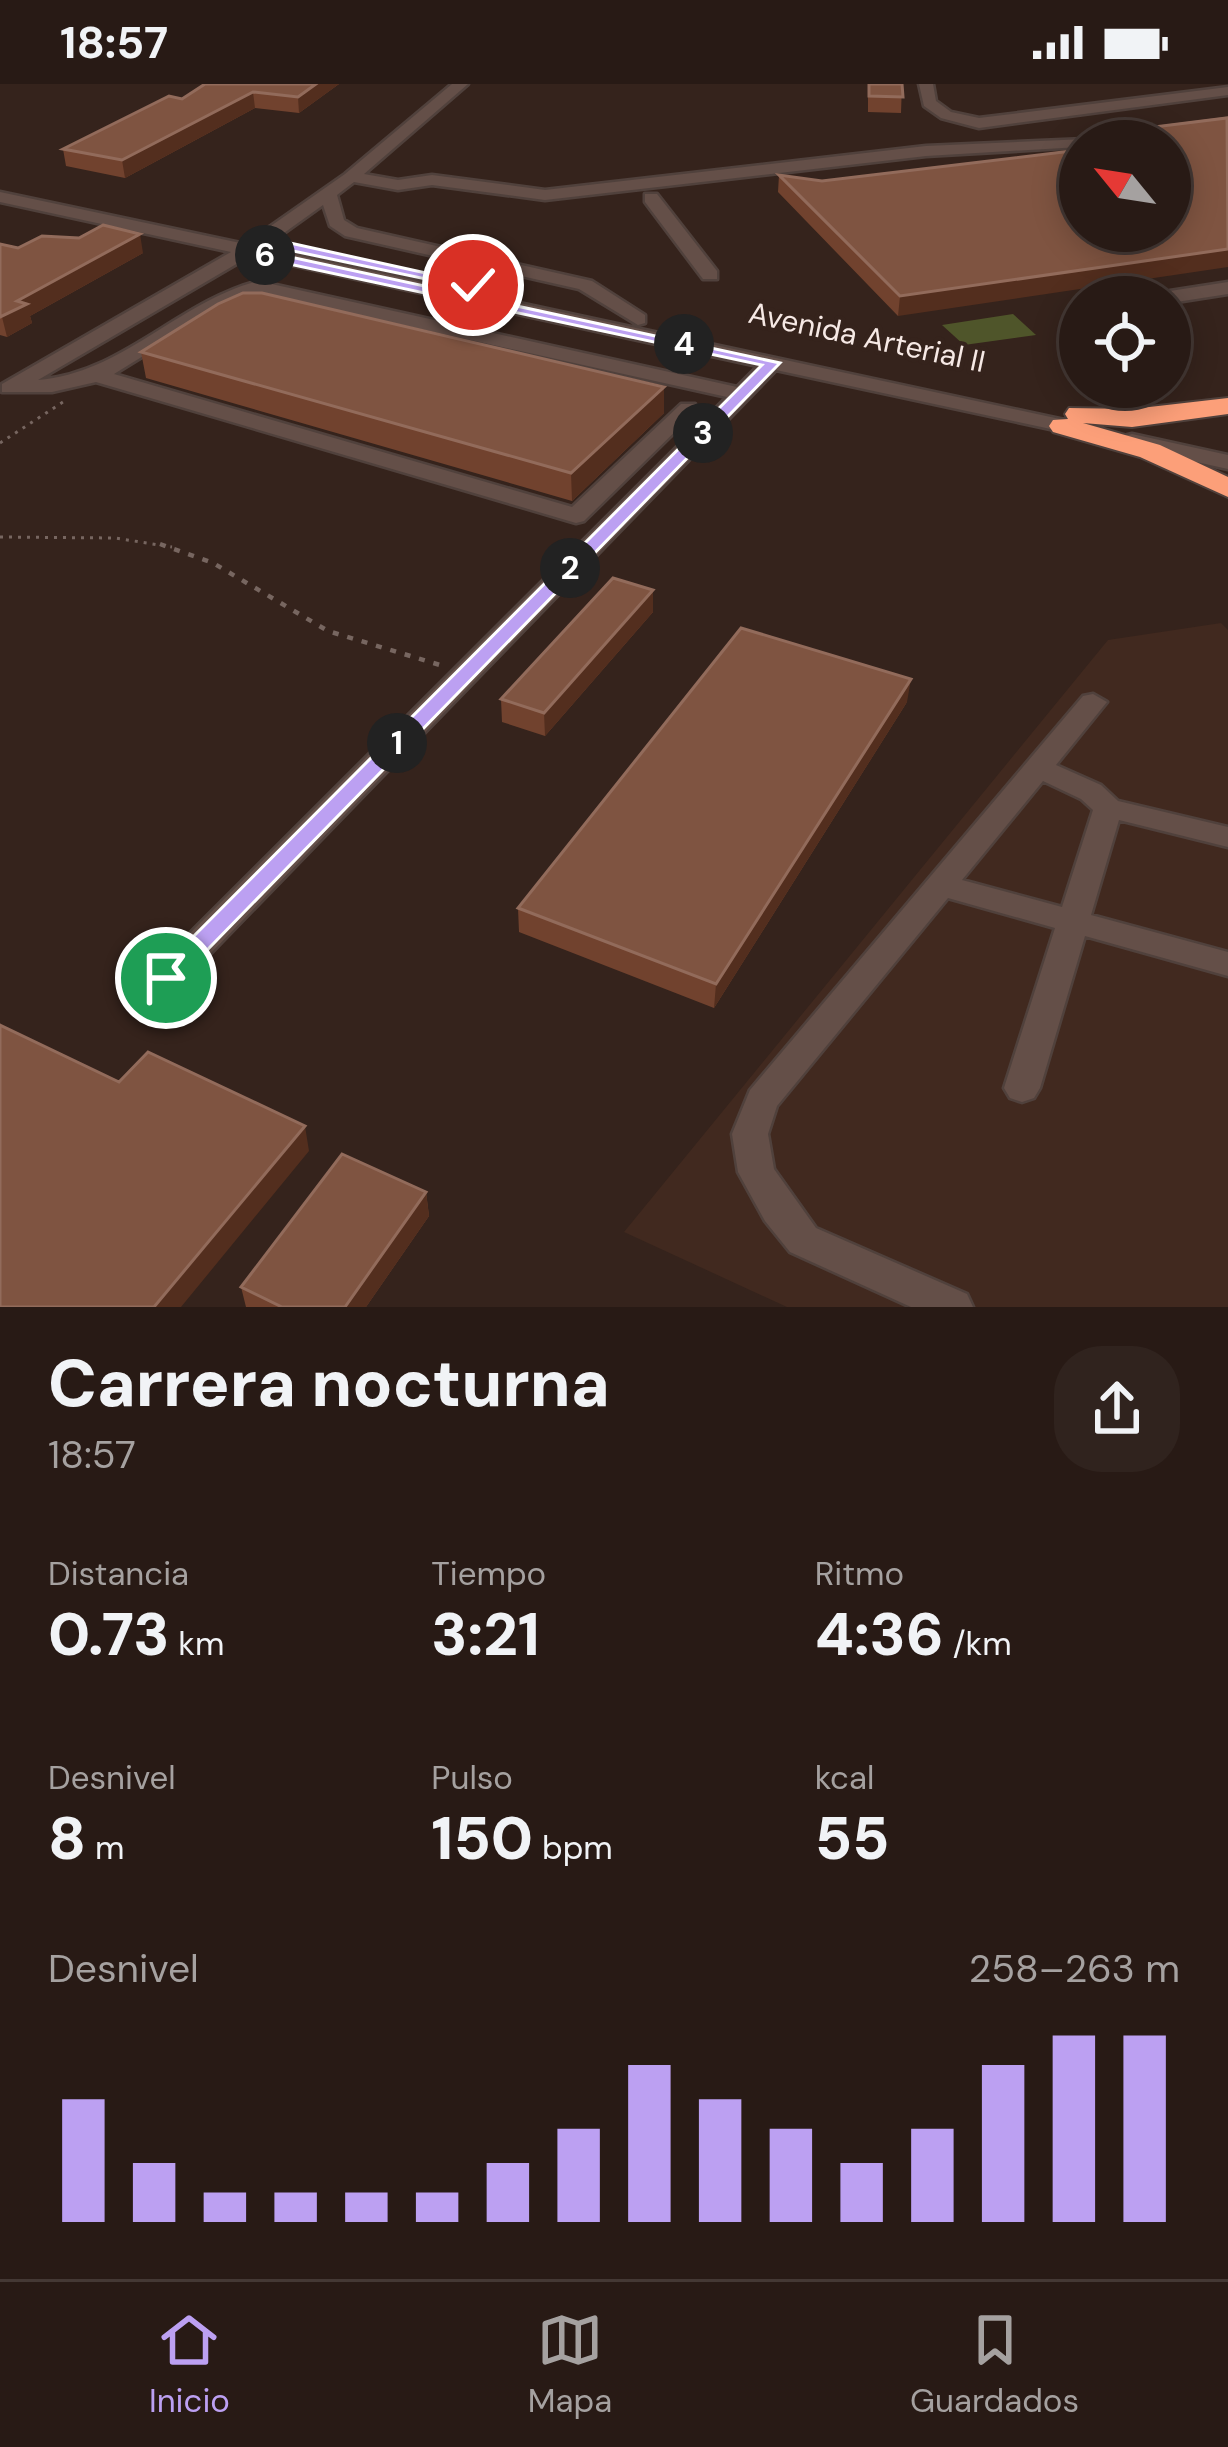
<!DOCTYPE html>
<html lang="es">
<meta charset="utf-8">
<style>
body{margin:0;font-family:"DM Sans",sans-serif;background:#30231e;color:#f1f3f6;height:100vh;display:flex;flex-direction:column;font-size:45px;white-space:nowrap}
*{box-sizing:border-box;margin:0}
p{font-size:39px;color:#a5a1a0}
.icon{flex:none;width:66px;height:66px;fill:none;stroke:currentColor;stroke-width:2;stroke-linecap:round;stroke-linejoin:round}
.map{position:relative;height:1223px;overflow:hidden}
.side{display:flex;flex-direction:column;background:#281a15;flex:1}
.side>*{flex:none}
.needle{width:78px;rotate:300deg}
.tools{position:absolute;left:1059px;top:36px;display:grid;gap:24px}
.tools a{display:grid;place-items:center;width:132px;height:132px;border-radius:50%;background:#281a15;box-shadow:0 6px 30px #0003,0 0 0 3px #443834;font-size:60px}
.pin{position:absolute;display:grid;place-items:center;width:102px;height:102px;color:#fff;margin:-51px;border:6px solid #fff;border-radius:50%;box-shadow:0 3px 12px #0007}
.km{position:absolute;width:60px;height:60px;margin:-30px;border-radius:50%;background:#222;color:#fff;font-size:33px;line-height:60px;text-align:center}
.round{display:grid;place-items:center;flex:none;width:126px;height:126px;border-radius:48px;background:#30231e}
.head{display:flex;align-items:center;justify-content:space-between;height:204px;padding:0 48px}
h1{font-size:66px;font-weight:800;line-height:90px}
.stats{display:grid;grid-template-columns:repeat(3,1fr);gap:18px;height:204px;padding:12px 48px}
.stats div{display:grid;align-content:center}
.stats b{font-size:60px;font-weight:800}
.stats small{font-size:33px;font-weight:400}
.stats p{font-size:33px}
.chart{height:336px;padding:24px 48px}
.chart p{display:flex;justify-content:space-between}
.chart svg{width:100%;height:216px;margin-top:12px;stroke:#bca0f2;stroke-width:6}
.status{display:flex;justify-content:space-between;align-items:center;height:84px;padding:0 60px;background:#281a15;direction:ltr}
.status svg{height:33px;fill:currentColor}
.dock{display:flex;justify-content:space-around;align-items:center;height:168px;border-top:3px solid #443834;background:#281a15;font-size:33px;color:#a5a1a0}
.dock a{display:grid;justify-items:center;gap:6px}
.dock .on{color:#bca0f2}
.map>svg:first-child{display:block}
.built{fill:#41291f}
.green{fill:#4f552a}
.lines{fill:none;stroke-linecap:round;stroke-linejoin:round}
.minor-casing{stroke:#50413c;stroke-width:5}
.highway-casing{stroke:#50413c;stroke-width:4}
.path-far1{stroke:#776660;stroke-width:3;stroke-dasharray:3 6;stroke-linecap:butt}
.path{stroke:#776660;stroke-width:4.5;stroke-dasharray:6 9;stroke-linecap:butt}
.minor{fill:#644f48;fill-rule:evenodd}
.highway{fill:#fc9f79;fill-rule:evenodd}
.wall{fill:#71422e}
.shaded-wall{fill:#532e1e}
.building{fill:#7f5441;stroke:#926b5b;stroke-width:3}
.route{fill:#bca0f2;stroke:#fff;stroke-width:3}
.labels{text-anchor:middle;dominant-baseline:central;stroke-width:9;stroke-linejoin:round;paint-order:stroke}
.far-street-label{font-size:30px;fill:#f6e9e5;stroke:#35231c}
</style>
<div class="status"><b>18:57</b><svg viewBox="0 0 49 12"><path d="M0 12V9h3v3zM5 12V6h3v6zM10 12V3h3v9zM15 12V0h3v12zM26 1h20v11H26zM47 4h2v5h-2z"/></svg></div>
<div class="map">
<svg width="1228" height="1223" viewBox="0 0 1228 1223">
<rect width="100%" height="100%" fill="#35231c"/>
<path class="built" d="M1221,539l7,7v677h-441l-163,-75 484,-592z"/>
<path class="green" d="M1013,230l23,21 -72,10 -22,-20z"/>
<g class="lines">
<g class="minor-casing">
<path id="minor" d="M452,0h16l-104,90 34,6 34,-5 113,15 381,-44 160,-7 -6,8 -154,9 -381,44 -113,-15 -34,5 -44,-8 -17,13 7,25 13,8 235,53 53,34v8l-7,2 -59,-36 -234,-53 -15,-10 -7,-21 -60,43 820,176 11,6 -11,6 -307,-66 -598,617 -12,3 -12,-3 -4,-9 4,-9 573,-572 -468,-104 -38,15 -107,66 458,133 109,-103h14v8l-111,109 -8,2 -480,-141 -44,10h-50v-8l229,-132 -231,-50v-10l245,52 100,-70zM250,172l508,110 -21,21 -479,-106c-80,21 -135,92 -220,99z
M919,0h14l3,17 15,11 28,6 249,-31v8l-249,33 -38,-10 -17,-12z
M1228,35v10l-96,12h-44l8,-5z
M645,110h12l60,77v8h-14l-58,-77z
M1228,198v12l-58,9v-6h-9l9,-6z
M1132,350l96,21v14l-104,-23v-10z
M1093,610l14,8 -51,63 45,20 17,16 110,26v20l-109,-27 -28,95 137,37v24l-143,-40 -45,152 -6,10 -12,4 -12,-4 -6,-10 51,-160 -107,-30 -171,208 -9,28 6,35 42,59 151,66 6,13h-62l-121,-55 -25,-31 -27,-49 -6,-38 18,-44 333,-394zM1043,697l38,18 12,11 -31,97 -100,-27z"/>
</g>
<g class="highway-casing">
<path id="highway" d="M1228,314v16l-96,13 -49,-4 77,22 68,32v20l-88,-40 -87,-25 -4,-6 4,-6 15,-1 -3,-5 4,-6 63,1z"/>
</g>
<path class="path-far1" d="M0,359l63,-41
M0,453l115,1 57,9"/>
<path class="path" d="M160,460l53,19 115,68 112,34"/>
<use href="#minor" class="minor"/>
<use href="#highway" class="highway"/>
</g>
<path class="wall" d="M205,0h134l-40,29 -44,-5 -130,70 -59,-12 -3,-17 119,-50z
M868,0h34l-1,29 -33,-1z
M1228,34l-330,198 -120,-124 1,-17 43,6 348,-40h-26l2,-13z
M0,160l18,4 125,5 -113,63 2,7 -25,14 -7,-2z
M141,268l523,35v26l-92,88 -426,-123z
M653,506v22l-108,124 -43,-14 -1,-23z
M907,618l-193,306 -195,-76 -1,-24z
M426,1108l3,24 -63,91h-120l-5,-20z"/>
<path class="shaded-wall" d="M316,0h23l-40,29 -1,-16z
M253,8l2,16 -130,70 -3,-18z
M140,150l3,19 -113,63 2,7 -25,14 -5,-20 15,-16z
M1228,165v18l-330,49 2,-20z
M664,303v26l-92,88 -1,-28z
M653,506v22l-108,124 -1,-23z
M911,595l-4,23 -193,306 2,-24z
M305,1042l4,25 -128,156h-27z
M426,1108l3,24 -63,91h-21z"/>
<path class="building" d="M205,0h111l-18,13 -45,-5 -131,68 -59,-11 106,-53 13,3z
M869,0h33l1,13 -34,-1z
M1227,34l1,131 -328,47 -121,-121 43,6 258,-31v81h90v-90h-14l6,-1 -16,-12z
M103,141l37,9 -123,67 10,3 -27,13v-73l18,4 24,-12 37,2z
M243,209h19l402,94 -93,86 -430,-121 77,-48z
M613,494l40,12 -109,123 -43,-14z
M741,544l170,51 -195,305 -198,-76z
M0,941l119,57 29,-30 157,74 -151,181h-154z
M342,1070l84,38 -81,115h-63l-41,-20z"/>
<path class="route" d="M263,153l217,48 -7,4 -208,-44 -7,5 522,113 -606,621h-16v-12l604,-607 -520,-111v-6z"/>
<g class="labels">
<g class="far-street-label">
<text transform="translate(867 253) rotate(12)">Avenida Arterial II</text>
</g>
</g>
</svg>
<div class="tools">
<a><svg class="needle" viewBox="-14 -14 28 28"><path d="M0-13l5 13h-10z" fill="#e53935"/><path d="M0 13l5-13h-10z" fill="#a5a1a0"/></svg></a>
<a><svg class="icon" aria-label="locate" viewBox="0 0 24 24"><circle cx="12" cy="12" r="6"/><path d="M12 2v4M12 18v4M2 12h4M18 12h4"/></svg></a>
</div>
<div class="pin" style="left:166px;top:894px;background:#1e9e55"><svg class="icon" aria-label="arrive" viewBox="0 0 24 24"><path d="M6 21V4h12l-3 4 3 4H6"/></svg></div>
<div class="pin" style="left:473px;top:201px;background:#d93025"><svg class="icon" aria-label="check" viewBox="0 0 24 24"><path d="M5 12l5 5 9-10"/></svg></div>
<b class="km" style="left:397px;top:659px">1</b>
<b class="km" style="left:570px;top:484px">2</b>
<b class="km" style="left:703px;top:349px">3</b>
<b class="km" style="left:684px;top:260px">4</b>
<b class="km" style="left:265px;top:171px">6</b>
</div>
<section class="side">
<div class="head"><div><h1>Carrera nocturna</h1><p>18:57</p></div><a class="round"><svg class="icon" aria-label="share" viewBox="0 0 24 24"><path d="M12 15V3M7 8l5-5 5 5M5 13v7h14v-7"/></svg></a></div>
<div class="stats">
<div><p>Distancia</p><b>0.73<small> km</small></b></div>
<div><p>Tiempo</p><b>3:21</b></div>
<div><p>Ritmo</p><b>4:36<small> /km</small></b></div>
</div>
<div class="stats">
<div><p>Desnivel</p><b>8<small> m</small></b></div>
<div><p>Pulso</p><b>150<small> bpm</small></b></div>
<div><p>kcal</p><b>55</b></div>
</div>
<div class="chart"><p><span>Desnivel</span>258–263 m</p>
<svg viewBox="0 0 160 44" preserveAspectRatio="none"><path d="M5 44V19M15 44V32M25 44V38M35 44V38M45 44V38M55 44V38M65 44V32M75 44V25M85 44V12M95 44V19M105 44V25M115 44V32M125 44V25M135 44V12M145 44V6M155 44V6"/></svg>
</div>
</section>
<nav class="dock">
<a class="on"><svg class="icon" aria-label="home" viewBox="0 0 24 24"><path d="M3 11l9-7 9 7M6 9v11h12V9"/></svg>Inicio</a>
<a><svg class="icon" aria-label="map" viewBox="0 0 24 24"><path d="M3 6l6-2 6 2 6-2v14l-6 2-6-2-6 2zM9 4v14M15 6v14"/></svg>Mapa</a>
<a><svg class="icon" aria-label="saved" viewBox="0 0 24 24"><path d="M7 4h10v16l-5-4-5 4z"/></svg>Guardados</a>
</nav>
